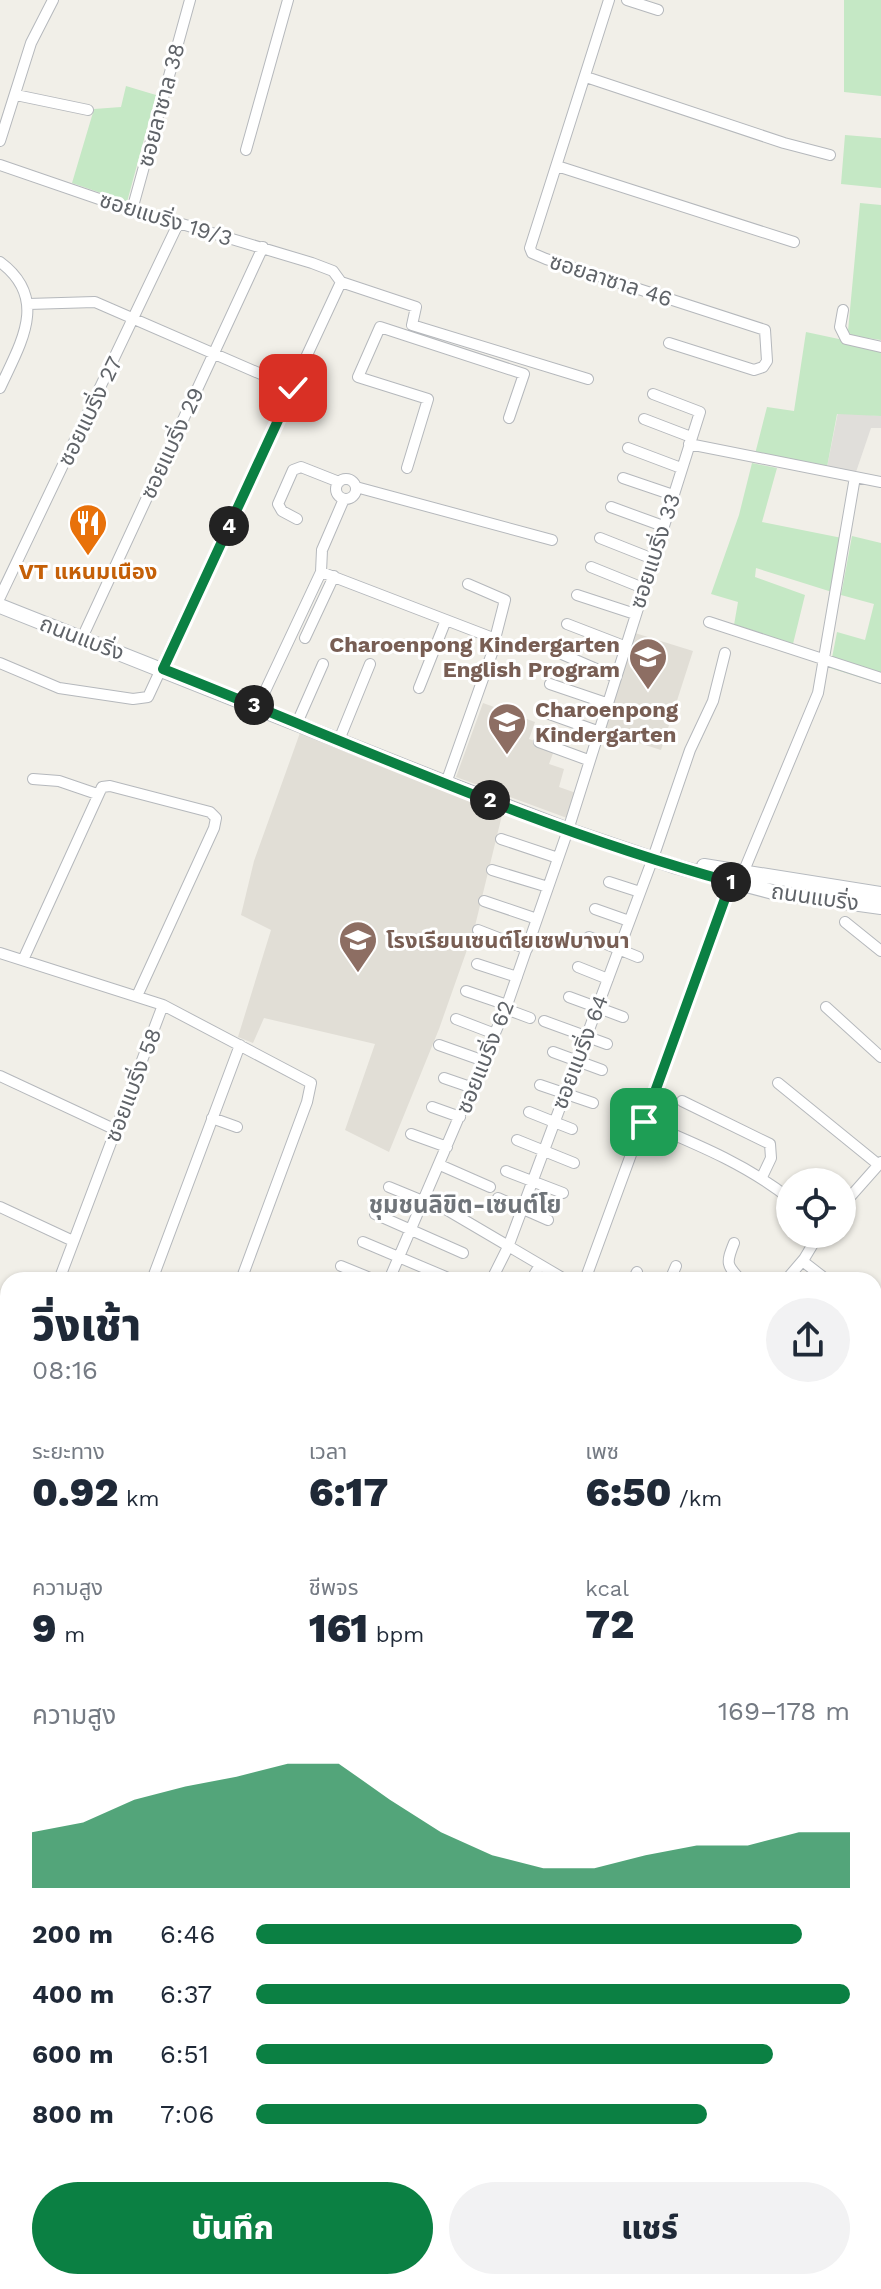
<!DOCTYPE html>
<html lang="th">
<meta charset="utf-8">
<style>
body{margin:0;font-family:"Work Sans","Noto Sans Thai",sans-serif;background:#f2f2f3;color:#1f2937;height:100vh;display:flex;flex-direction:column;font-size:30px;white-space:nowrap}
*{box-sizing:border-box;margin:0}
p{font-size:26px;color:#747a83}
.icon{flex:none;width:44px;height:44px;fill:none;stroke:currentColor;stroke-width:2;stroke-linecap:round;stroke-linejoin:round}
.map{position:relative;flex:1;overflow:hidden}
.panel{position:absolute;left:0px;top:1272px;width:882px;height:1018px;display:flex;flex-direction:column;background:#fff;border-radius:24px 24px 0 0;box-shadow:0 2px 6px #0004}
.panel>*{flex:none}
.fabs{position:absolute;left:776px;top:1168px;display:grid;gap:16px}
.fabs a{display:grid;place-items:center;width:80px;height:80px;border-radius:50%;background:#fff;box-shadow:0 2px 6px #0004;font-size:40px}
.pin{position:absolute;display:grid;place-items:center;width:68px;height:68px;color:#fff;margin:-34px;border-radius:16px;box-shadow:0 4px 12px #0006}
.km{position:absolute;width:40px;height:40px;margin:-20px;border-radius:50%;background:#222;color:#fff;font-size:22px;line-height:40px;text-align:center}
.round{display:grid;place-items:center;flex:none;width:84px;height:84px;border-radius:42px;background:#f2f2f3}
.summary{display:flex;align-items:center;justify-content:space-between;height:136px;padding:0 32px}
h1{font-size:44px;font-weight:800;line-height:60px}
.stats{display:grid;grid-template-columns:repeat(3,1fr);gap:12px;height:136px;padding:8px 32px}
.stats div{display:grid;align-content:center}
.stats b{font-size:40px;font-weight:800}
.stats small{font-size:22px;font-weight:400}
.stats p{font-size:22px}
.chart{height:224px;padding:16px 32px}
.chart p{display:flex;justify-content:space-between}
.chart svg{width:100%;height:144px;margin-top:8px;fill:#0b8043;opacity:.7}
.button{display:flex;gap:16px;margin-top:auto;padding:16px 32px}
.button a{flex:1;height:92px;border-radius:48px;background:#0b8043;color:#fff;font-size:32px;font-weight:800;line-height:92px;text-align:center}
.button a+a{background:#f2f2f3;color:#1f2937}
ul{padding:0 32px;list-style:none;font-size:26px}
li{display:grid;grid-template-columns:128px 96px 1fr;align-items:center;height:60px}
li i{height:20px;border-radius:10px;background:#0b8043}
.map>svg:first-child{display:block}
.industrial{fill:#e0deda}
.education{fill:#e1ded6}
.green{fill:#c5e8c5}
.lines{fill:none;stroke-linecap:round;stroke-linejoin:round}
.minor-casing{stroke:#b5b8bc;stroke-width:12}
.secondary-casing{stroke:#b6babf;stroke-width:16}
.minor{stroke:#fff;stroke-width:10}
.secondary{stroke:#fff;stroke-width:14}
.route-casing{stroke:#fff;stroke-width:16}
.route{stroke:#0b8043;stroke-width:10}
.labels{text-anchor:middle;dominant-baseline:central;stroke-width:6;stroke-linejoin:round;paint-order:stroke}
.street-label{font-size:22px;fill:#5f6368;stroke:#fff}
.food-label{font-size:22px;font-weight:bold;fill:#c56008;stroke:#fff}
.education-label{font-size:22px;font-weight:bold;fill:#785e54;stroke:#fff;text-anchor:start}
.neighbourhood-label{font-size:24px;font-weight:bold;fill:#70757a;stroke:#fff}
</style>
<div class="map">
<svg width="881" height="2289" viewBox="0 0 881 2289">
<rect width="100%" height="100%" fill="#f1efe8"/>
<path class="industrial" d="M838,412l43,4v12h-10l-15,44 -29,-5z"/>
<path class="education" d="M635,633l58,18 -32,99 -57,-18z
M483,703l52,19 -6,17 26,9 -6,16 15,5 -5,18 17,6 -9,25 -111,-41z
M301,730l202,81 -29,119 -35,99 -50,123 -44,-22 30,-86 -111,-26 -11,25 -15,-6 33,-107 -30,-15 13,-54z"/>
<path class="green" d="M844,0h37v96l-37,-4z
M126,86l30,9 -29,107 -55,-19 22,-74 27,-2z
M845,135l36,3v50l-40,-4z
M860,203l21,2v135l-29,-4 -4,-5z
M806,332l75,16v68l-44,-2 -10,53 -72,-13 12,-47 27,4z
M752,463l25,5 -15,54 80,16 -10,54 -76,-24 -1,9 50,18 -13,53 -58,-23 4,-23 -27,-8 28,-79z
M852,536l29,7v141l-51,-16 7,-36 28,8 9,-36 -33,-9z"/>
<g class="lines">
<g class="minor-casing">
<path id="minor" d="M609,0l-79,248 2,5 14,6 219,71 2,31 -4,6 -9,3 -85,-27
M627,0l31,10
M586,77l198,66 46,12
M16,95l72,15
M0,141l31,-98 22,-43
M246,150l42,-150
M0,165l102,35 210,63 21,8 8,11 -193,415 -15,2 -74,-11 -59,-25
M557,166l237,76
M132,210l58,-210
M0,262c50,37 20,82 0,126
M341,282l75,25 -4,18 176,54
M28,304l67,-2 198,86
M843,310l-3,17 6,12 35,8
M644,419l47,18
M689,444l192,38
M628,448l53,20
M407,468l21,-69 -70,-22 22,-50 144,47 -15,44
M623,478l50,17
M336 489a10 10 0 1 1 20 0a10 10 0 1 1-20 0Z
M356,487l196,53
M611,507l52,19
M297,519l-15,-8 -4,-7 15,-34 8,-3 38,15
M600,538l53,21
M591,567l52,21
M321,572l1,-22 22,-51
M468,584l37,16 -10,39
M577,595l58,19
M0,597l178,-373
M709,622l172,56
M567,624l57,22
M82,638l181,-391
M305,638l29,-62
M557,652l58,25
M550,684l56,19
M419,688l27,-68
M258,706l63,-134 172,66 3,4 -50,141
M541,711l56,20
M297,723l26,-59
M339,740l31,-76
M539,742l49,18
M33,779l26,2 38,13
M501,839l57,19
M492,870l56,17
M743,873l75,-180 37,-216
M609,882l31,10
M484,901l53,18
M595,909l34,12
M845,922l36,29
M478,930l49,19
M589,937l49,20
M0,953l163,52 -104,275
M23,960l79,-173 8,-1 100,26 6,6 -2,10 -77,168
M477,964l40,13
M578,967l30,12
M466,991l41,14
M569,997l54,20
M163,1005l148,78 -4,19 -66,178
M826,1007l55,50
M506,1009l24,9
M456,1019l39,15
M544,1021l63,23
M439,1045l45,16
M553,1052l49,18
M0,1076l116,54
M444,1078l29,10
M778,1083l101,82
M540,1085l53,18
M682,1101l88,43 1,14 -9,19
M432,1107l28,10
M529,1112l25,10
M212,1118l25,9
M554,1122l18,7
M644,1122c52,22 102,42 146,77
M411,1134l36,13
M517,1140l57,23
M440,1165l50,22
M506,1171l57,22
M389,1187l34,14
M425,1197l141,83
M498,1198l50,22
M842,1206l39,-44
M0,1207l73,34
M375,1214l88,39
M363,1242l90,38
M734,1243c-8,20 -8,22 7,37
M804,1259l1,4 22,17
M341,1266l34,14
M493,1277l15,-30 145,-389 37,-108 23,-49 12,-48
M152,1280l88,-235
M389,1280l118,-275 61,-175 132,-418 -47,-18
M531,1280l9,-15
M585,1280l146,-398
M633,1280l4,-8
M670,1280l6,-14
M786,1280l18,-21 15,-25
M874,1318l7,5
M0,1429l8,-19
M0,1478l8,3
M874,1506l7,5
M0,1539l8,3
M0,1586l3,1
M874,1590l7,-9
M3,1607l5,2
M0,1656l8,3
M874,1699l7,5
M0,1707l8,3
M876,1737l1,12 4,2
M0,1758l8,3
M0,1809l8,3
M874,1849l7,-17
M0,1859l8,3
M0,1909l8,3
M874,1909l7,3
M0,1942l8,-19
M0,1971l8,5
M874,1997l7,3
M0,2027l8,4
M874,2090l7,3
M0,2111l8,-17
M0,2147l5,3
M874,2184l7,4
M118,2282l14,7
M191,2282l13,7
M357,2282l16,7
M547,2282l11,7
M799,2282l13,7
M16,2289l4,-7
M105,2289l4,-7
M214,2289l2,-3 13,3
M482,2289l4,-7
M525,2289l3,-7
M571,2289l4,-7
M613,2289l4,-7
M676,2289l3,-7
M720,2289l4,-7
M778,2289l3,-7"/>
</g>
<g class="secondary-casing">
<path id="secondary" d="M0,606l446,177 122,47 106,36 99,26 108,15
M704,866l177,28"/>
</g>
<use href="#minor" class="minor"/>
<use href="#secondary" class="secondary"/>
</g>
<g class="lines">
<g class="route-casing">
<path id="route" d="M293,388l-130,281c188,74 373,160 568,213l-87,240"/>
</g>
<use href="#route" class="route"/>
</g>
<defs>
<g id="restaurant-pin" transform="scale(2)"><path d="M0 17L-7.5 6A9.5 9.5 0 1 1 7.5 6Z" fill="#e8710a" stroke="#fff"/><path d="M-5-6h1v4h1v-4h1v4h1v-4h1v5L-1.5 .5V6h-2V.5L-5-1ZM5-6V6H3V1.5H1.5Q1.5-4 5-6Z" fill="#fff"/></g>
<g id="school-pin" transform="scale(2)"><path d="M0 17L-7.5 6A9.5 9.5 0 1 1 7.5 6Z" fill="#8d6e63" stroke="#fff"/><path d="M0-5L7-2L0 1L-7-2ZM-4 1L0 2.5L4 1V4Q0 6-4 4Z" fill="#fff"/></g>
</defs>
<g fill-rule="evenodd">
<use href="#restaurant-pin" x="88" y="523"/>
<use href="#school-pin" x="648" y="657"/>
<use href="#school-pin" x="507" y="722"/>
<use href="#school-pin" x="358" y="940"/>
</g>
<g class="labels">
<g class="street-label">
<text transform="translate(161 105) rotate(-75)">ซอยลาซาล 38</text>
<text transform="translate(166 219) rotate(17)">ซอยแบริ่ง 19/3</text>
<text transform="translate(611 280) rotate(18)">ซอยลาซาล 46</text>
<text transform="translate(90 411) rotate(-64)">ซอยแบริ่ง 27</text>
<text transform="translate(172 443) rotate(-65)">ซอยแบริ่ง 29</text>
<text transform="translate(655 551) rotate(-72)">ซอยแบริ่ง 33</text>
<text transform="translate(82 638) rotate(21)">ถนนแบริ่ง</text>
<text transform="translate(815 897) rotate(8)">ถนนแบริ่ง</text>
<text transform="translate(580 1052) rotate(-69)">ซอยแบริ่ง 64</text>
<text transform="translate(485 1057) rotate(-68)">ซอยแบริ่ง 62</text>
<text transform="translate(133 1085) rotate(-69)">ซอยแบริ่ง 58</text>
</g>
<g class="food-label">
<text x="88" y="571">VT แหนมเนือง</text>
</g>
<g class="education-label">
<text x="620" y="644" text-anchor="end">Charoenpong Kindergarten<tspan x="620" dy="25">English Program</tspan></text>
<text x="535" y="709">Charoenpong<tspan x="535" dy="25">Kindergarten</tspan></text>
<text x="386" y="940">โรงเรียนเซนต์โยเซฟบางนา</text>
</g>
<g class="neighbourhood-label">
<text x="465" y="1205">ชุมชนลิขิต-เซนต์โย</text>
</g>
</g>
</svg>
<div class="fabs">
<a><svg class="icon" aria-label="locate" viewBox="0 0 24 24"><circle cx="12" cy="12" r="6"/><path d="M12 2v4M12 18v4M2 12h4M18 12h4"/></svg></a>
</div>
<div class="pin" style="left:644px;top:1122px;background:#1e9e55"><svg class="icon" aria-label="arrive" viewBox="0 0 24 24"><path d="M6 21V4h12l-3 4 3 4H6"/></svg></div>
<div class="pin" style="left:293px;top:388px;background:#d93025"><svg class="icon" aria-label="check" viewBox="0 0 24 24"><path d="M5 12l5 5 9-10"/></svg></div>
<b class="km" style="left:731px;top:882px">1</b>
<b class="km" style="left:490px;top:800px">2</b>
<b class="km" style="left:254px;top:705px">3</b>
<b class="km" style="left:229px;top:526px">4</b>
<section class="panel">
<div class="summary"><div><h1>วิ่งเช้า</h1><p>08:16</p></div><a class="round"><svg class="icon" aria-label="share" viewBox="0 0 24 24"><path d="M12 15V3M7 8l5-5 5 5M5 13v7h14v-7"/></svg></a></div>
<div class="stats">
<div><p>ระยะทาง</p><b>0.92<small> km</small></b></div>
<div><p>เวลา</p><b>6:17</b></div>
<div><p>เพซ</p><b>6:50<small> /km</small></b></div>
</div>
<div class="stats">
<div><p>ความสูง</p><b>9<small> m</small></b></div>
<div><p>ชีพจร</p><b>161<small> bpm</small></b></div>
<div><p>kcal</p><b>72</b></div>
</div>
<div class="chart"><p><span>ความสูง</span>169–178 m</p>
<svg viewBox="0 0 160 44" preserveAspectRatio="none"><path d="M0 44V27L10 24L20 17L30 13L40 10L50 6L60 6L70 17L80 27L90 34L100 38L110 38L120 34L130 31L140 31L150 27L160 27V44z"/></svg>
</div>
<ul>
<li><b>200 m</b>6:46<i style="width:92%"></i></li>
<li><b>400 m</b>6:37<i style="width:100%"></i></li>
<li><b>600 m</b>6:51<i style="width:87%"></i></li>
<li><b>800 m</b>7:06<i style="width:76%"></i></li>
</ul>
<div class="button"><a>บันทึก</a><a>แชร์</a></div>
</section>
</div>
